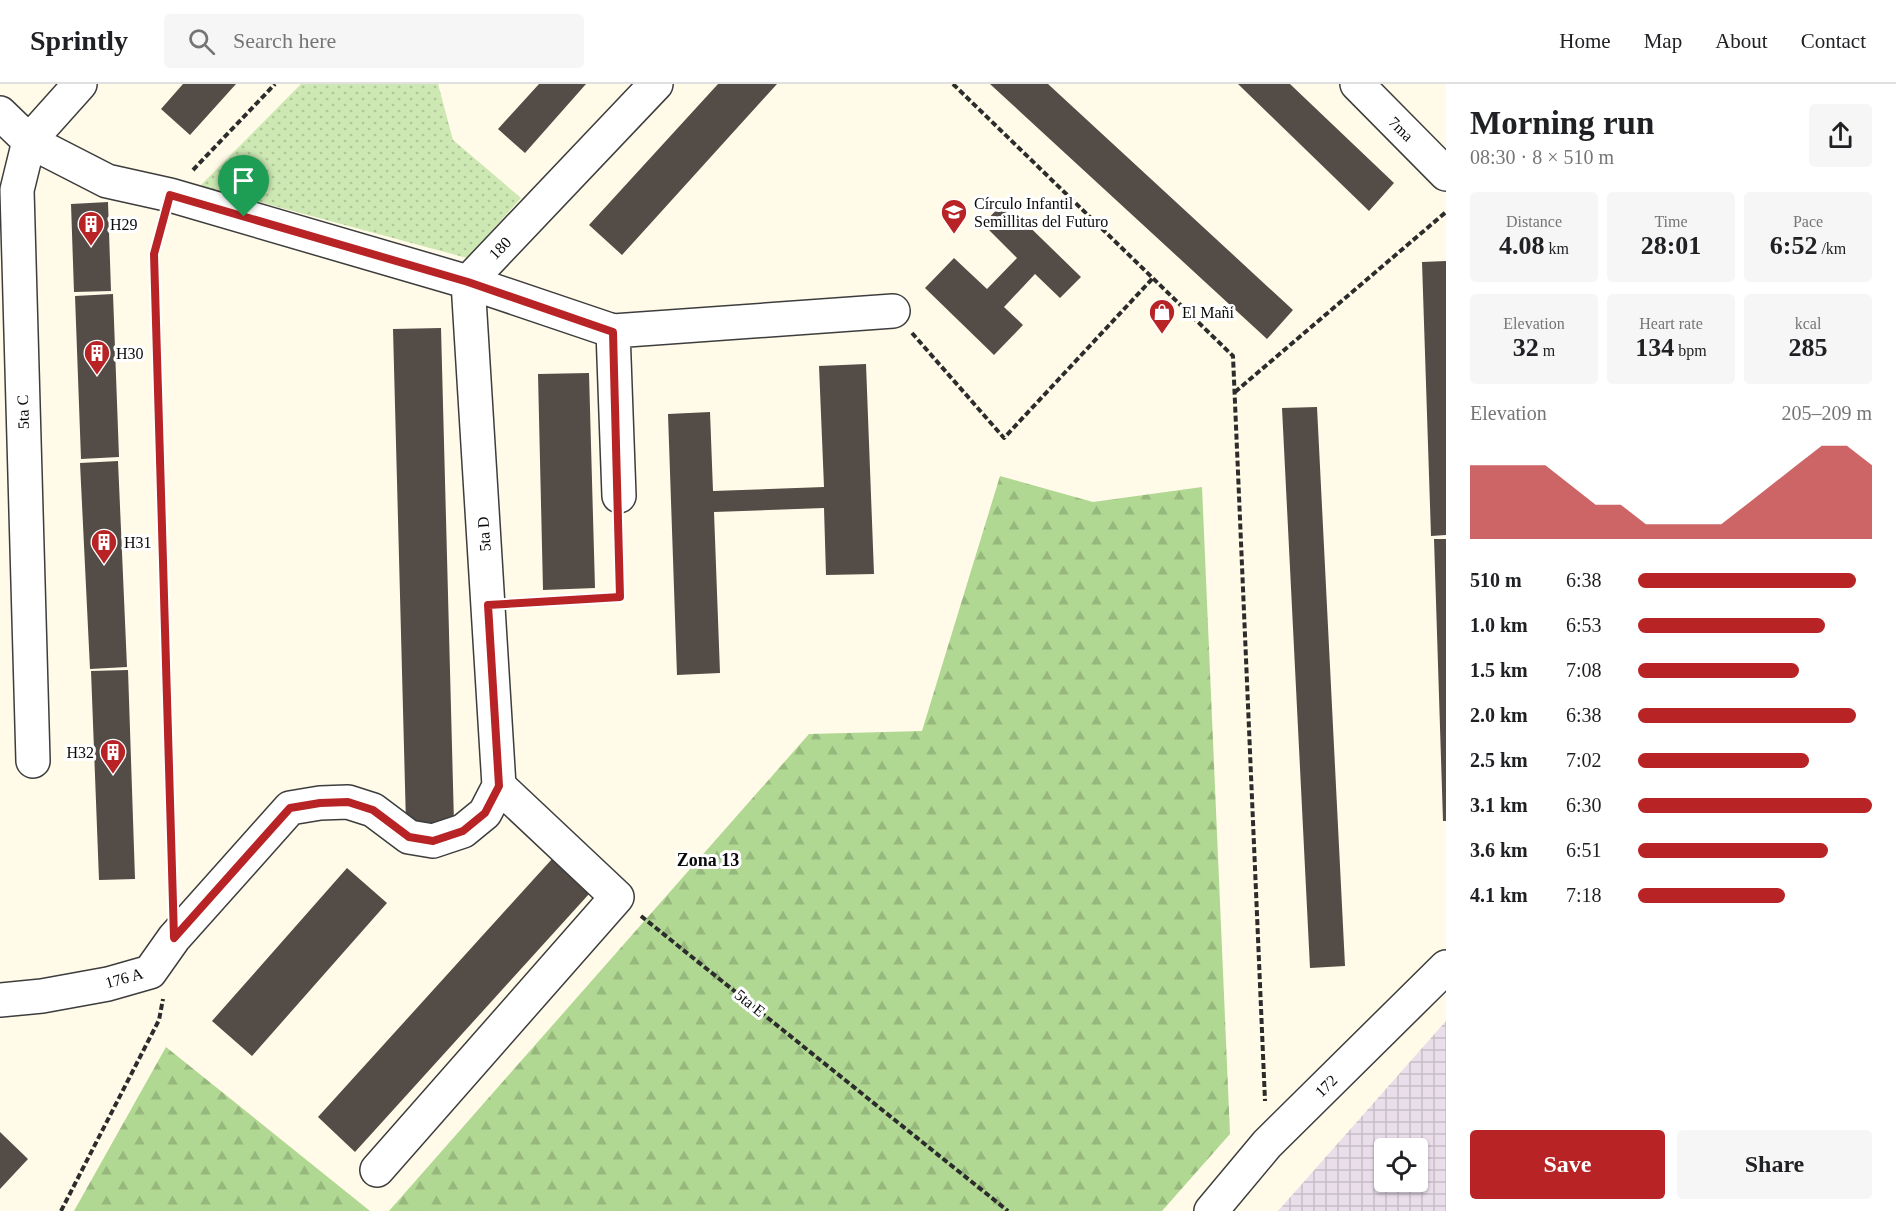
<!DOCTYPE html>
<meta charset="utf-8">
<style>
body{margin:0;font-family:Georgia,serif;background:#f6f6f6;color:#202124;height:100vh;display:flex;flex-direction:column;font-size:22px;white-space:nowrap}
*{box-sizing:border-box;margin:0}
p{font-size:20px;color:#757577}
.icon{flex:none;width:33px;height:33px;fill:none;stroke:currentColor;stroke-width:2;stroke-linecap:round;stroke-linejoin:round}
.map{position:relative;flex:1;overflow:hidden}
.details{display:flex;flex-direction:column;background:#fff;width:450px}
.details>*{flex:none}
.controls{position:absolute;left:1374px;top:1054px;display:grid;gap:12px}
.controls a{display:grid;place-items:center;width:54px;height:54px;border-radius:6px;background:#fff;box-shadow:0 2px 4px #0004;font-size:30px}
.pin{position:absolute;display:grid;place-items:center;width:51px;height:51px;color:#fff;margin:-62px -26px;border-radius:50% 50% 50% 0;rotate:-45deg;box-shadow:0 0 6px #0007}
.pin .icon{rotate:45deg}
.round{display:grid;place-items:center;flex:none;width:63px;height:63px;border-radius:6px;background:#f6f6f6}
.summary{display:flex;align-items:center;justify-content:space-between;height:102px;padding:0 24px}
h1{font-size:33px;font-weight:700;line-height:45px}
.figures{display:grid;grid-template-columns:repeat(3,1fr);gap:9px;height:102px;padding:6px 24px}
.figures div{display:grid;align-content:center;border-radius:6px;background:#f6f6f6;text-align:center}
.figures b{font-size:26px;font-weight:700}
.figures small{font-size:16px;font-weight:400}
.figures p{font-size:16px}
.chart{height:168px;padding:12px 24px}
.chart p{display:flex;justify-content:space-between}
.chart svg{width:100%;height:108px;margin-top:6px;fill:#b82426;opacity:.7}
.action{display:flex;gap:12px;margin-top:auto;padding:12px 24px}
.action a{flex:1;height:69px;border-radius:6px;background:#b82426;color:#fff;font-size:24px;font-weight:700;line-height:69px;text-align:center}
.action a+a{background:#f6f6f6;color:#202124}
ul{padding:0 24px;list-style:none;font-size:20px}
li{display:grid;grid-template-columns:96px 72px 1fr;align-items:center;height:45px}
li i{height:15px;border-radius:8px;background:#b82426}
header{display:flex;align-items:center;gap:36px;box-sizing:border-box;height:84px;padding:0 30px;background:#fff;border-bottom:2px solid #e0e0e0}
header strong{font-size:28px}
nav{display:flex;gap:33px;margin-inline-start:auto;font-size:21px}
.search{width:420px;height:54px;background:#f6f6f6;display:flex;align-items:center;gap:15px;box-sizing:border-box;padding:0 21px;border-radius:6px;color:#757577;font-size:22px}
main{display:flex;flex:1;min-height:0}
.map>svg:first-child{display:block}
.industrial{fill:url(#industrial-grid);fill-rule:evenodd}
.green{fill:url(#green-dots)}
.forest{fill:url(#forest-firs)}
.building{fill:#534c47}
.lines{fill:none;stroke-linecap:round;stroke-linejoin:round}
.minor-casing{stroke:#3d3d3d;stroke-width:36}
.path{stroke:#2c2c2c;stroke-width:4;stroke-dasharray:6 3;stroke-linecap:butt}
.minor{stroke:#fff;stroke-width:33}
.route-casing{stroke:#fff;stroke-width:12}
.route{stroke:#b82426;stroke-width:8}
.labels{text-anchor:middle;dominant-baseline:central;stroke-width:6;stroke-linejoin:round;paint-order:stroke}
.street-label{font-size:16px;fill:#0a0a0a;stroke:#fff}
.poi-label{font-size:16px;fill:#0a0a0a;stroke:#fff;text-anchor:start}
.neighbourhood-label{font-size:18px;font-weight:bold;fill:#0a0a0a;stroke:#fff}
</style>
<header>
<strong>Sprintly</strong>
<div class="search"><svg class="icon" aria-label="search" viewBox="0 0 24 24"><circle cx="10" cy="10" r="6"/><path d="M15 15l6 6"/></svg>Search here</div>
<nav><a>Home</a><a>Map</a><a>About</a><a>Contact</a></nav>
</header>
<main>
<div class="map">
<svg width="1446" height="1127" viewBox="0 0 1446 1127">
<defs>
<pattern id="industrial-grid" width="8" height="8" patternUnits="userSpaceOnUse" patternTransform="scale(1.5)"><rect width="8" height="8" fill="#e9deea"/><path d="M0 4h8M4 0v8" fill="none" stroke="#c6bdc7"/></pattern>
<pattern id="green-dots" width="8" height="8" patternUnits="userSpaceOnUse" patternTransform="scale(1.5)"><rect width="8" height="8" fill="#cde8b3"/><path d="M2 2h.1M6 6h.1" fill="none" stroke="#afc699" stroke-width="1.8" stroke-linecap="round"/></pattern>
<pattern id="forest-firs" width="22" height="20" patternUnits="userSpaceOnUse" patternTransform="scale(1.5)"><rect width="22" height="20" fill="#b0d892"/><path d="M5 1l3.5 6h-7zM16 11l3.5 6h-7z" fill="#96b87d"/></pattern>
</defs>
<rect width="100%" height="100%" fill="#fffbe8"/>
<path class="industrial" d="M1446,937v190h-168zM1384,1065h34v33h-34z"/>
<path class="green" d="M301,0h137l15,56 68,58 -54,60 -267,-72z"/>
<path class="forest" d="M1000,392l93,26 109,-15 28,647 -68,77h-773l420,-477 113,-3z
M166,963l204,164h-296z"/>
<path class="building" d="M183,0h53l-46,51 -29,-26z
M539,0h47l-61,69 -27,-24z
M718,0h59l-155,171 -33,-30z
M990,0h58l245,226 -26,29z
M1238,0h52l104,99 -25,28z
M108,118l3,89 -37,1 -3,-88z
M1004,118l77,75 -21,21 -25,-24 -31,33 19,18 -29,30 -69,-67 29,-30 33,31 30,-31 -34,-34z
M1446,177v274l-15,1 -9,-274z
M113,210l6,163 -38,2 -6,-163z
M441,244l13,495 -48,1 -13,-495z
M866,280l8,210 -48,1 -2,-67 -110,4 6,161 -43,2 -9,-261 42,-2 3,79 111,-4 -5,-121z
M589,289l6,215 -52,2 -5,-216z
M1317,323l28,559 -35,2 -28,-560z
M118,377l9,206 -37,2 -10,-206z
M1434,455h12v282h-3z
M128,586l7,209 -36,1 -8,-209z
M552,775l37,35 -234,258 -37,-35z
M347,784l40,35 -135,153 -40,-35z
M0,1048l28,27 -28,30z"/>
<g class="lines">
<g class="minor-casing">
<path id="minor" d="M1357,0l89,90
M0,29l29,28 78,40 63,14 298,87 145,49 280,-20
M468,198l31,504
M468,198l188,-198
M613,247l6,165
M33,677l-16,-571 12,-49 51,-57
M0,916l42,-4 66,-12 42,-12 24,-34 116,-130 30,-5 28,-1 25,8 36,27 24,4 30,-10 22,-18 14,-27
M377,1086l240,-273 -118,-111
M1211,1127l56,-67 179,-177"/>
</g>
<path class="path" d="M953,0l280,272 32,745
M193,86l82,-86
M162,140l-8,30 18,640
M912,249l92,105 149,-160
M1235,308l211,-180
M519,519l101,-6 -1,-71
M641,832l367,295
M61,1127l98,-191 4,-21"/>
<use href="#minor" class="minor"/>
</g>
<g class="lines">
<g class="route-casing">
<path id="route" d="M170,111l298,87 145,50 7,265 -132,8 11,181 -14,27 -22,18 -30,10 -24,-4 -36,-27 -25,-8 -28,1 -30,5 -116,130 -20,-684z"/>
</g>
<use href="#route" class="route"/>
</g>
<defs>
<g id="school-pin" transform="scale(1.35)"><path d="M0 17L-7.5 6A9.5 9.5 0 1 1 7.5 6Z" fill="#b82426" stroke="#fff"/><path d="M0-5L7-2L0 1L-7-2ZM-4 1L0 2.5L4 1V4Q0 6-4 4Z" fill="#fff"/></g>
<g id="building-pin" transform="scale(1.35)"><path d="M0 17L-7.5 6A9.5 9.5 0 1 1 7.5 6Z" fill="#b82426" stroke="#fff"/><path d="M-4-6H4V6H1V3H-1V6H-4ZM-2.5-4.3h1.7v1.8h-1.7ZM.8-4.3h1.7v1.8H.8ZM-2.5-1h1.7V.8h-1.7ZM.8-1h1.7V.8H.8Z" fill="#fff"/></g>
<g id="shop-pin" transform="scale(1.35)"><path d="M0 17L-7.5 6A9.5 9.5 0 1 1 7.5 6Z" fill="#b82426" stroke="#fff"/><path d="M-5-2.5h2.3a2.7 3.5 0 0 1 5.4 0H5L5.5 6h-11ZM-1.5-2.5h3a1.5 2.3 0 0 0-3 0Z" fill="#fff"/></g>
</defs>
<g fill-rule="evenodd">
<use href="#school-pin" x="954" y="128"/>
<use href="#building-pin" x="91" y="140"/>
<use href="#shop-pin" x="1162" y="228"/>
<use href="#building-pin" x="97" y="269"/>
<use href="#building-pin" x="104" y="458"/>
<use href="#building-pin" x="113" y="668"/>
</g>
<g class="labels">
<g class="street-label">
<text transform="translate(1401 45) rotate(45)">7ma</text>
<text transform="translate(500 164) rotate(-46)">180</text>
<text transform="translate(23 328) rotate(-92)">5ta C</text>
<text transform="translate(484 450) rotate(-94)">5ta D</text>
<text transform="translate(124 894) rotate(-16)">176 A</text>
<text transform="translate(750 919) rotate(39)">5ta E</text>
<text transform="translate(1326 1002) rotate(-45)">172</text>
</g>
<g class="poi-label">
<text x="974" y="119">Círculo Infantil<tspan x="974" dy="18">Semillitas del Futuro</tspan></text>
<text x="110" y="140">H29</text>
<text x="1182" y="228">El Mañi</text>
<text x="116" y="269">H30</text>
<text x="124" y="458">H31</text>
<text x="94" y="668" text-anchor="end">H32</text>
</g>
<g class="neighbourhood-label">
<text x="708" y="776">Zona 13</text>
</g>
</g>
</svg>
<div class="controls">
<a><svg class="icon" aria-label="locate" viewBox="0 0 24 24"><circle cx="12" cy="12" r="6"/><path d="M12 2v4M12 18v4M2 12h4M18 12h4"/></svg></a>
</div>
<div class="pin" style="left:244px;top:133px;background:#1e9e55"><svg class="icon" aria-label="arrive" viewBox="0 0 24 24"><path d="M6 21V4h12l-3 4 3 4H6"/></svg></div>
</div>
<section class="details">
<div class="summary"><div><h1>Morning run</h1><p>08:30 · 8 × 510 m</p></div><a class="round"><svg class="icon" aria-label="share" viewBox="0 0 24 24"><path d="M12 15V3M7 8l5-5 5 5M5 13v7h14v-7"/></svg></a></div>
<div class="figures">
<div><p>Distance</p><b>4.08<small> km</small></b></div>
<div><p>Time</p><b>28:01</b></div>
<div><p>Pace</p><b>6:52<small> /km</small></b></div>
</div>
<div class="figures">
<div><p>Elevation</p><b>32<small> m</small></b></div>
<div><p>Heart rate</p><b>134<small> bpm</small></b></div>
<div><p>kcal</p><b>285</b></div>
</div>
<div class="chart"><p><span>Elevation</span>205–209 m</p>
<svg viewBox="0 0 160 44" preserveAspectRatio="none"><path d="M0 44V14L10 14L20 14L30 14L40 22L50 30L60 30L70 38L80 38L90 38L100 38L110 30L120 22L130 14L140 6L150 6L160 14V44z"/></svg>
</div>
<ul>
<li><b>510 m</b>6:38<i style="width:93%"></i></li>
<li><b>1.0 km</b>6:53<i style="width:80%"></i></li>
<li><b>1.5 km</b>7:08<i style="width:69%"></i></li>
<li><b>2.0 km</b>6:38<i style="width:93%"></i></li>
<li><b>2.5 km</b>7:02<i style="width:73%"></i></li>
<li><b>3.1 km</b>6:30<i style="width:100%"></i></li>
<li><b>3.6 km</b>6:51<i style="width:81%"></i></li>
<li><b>4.1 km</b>7:18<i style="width:63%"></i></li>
</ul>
<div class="action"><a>Save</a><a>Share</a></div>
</section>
</main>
